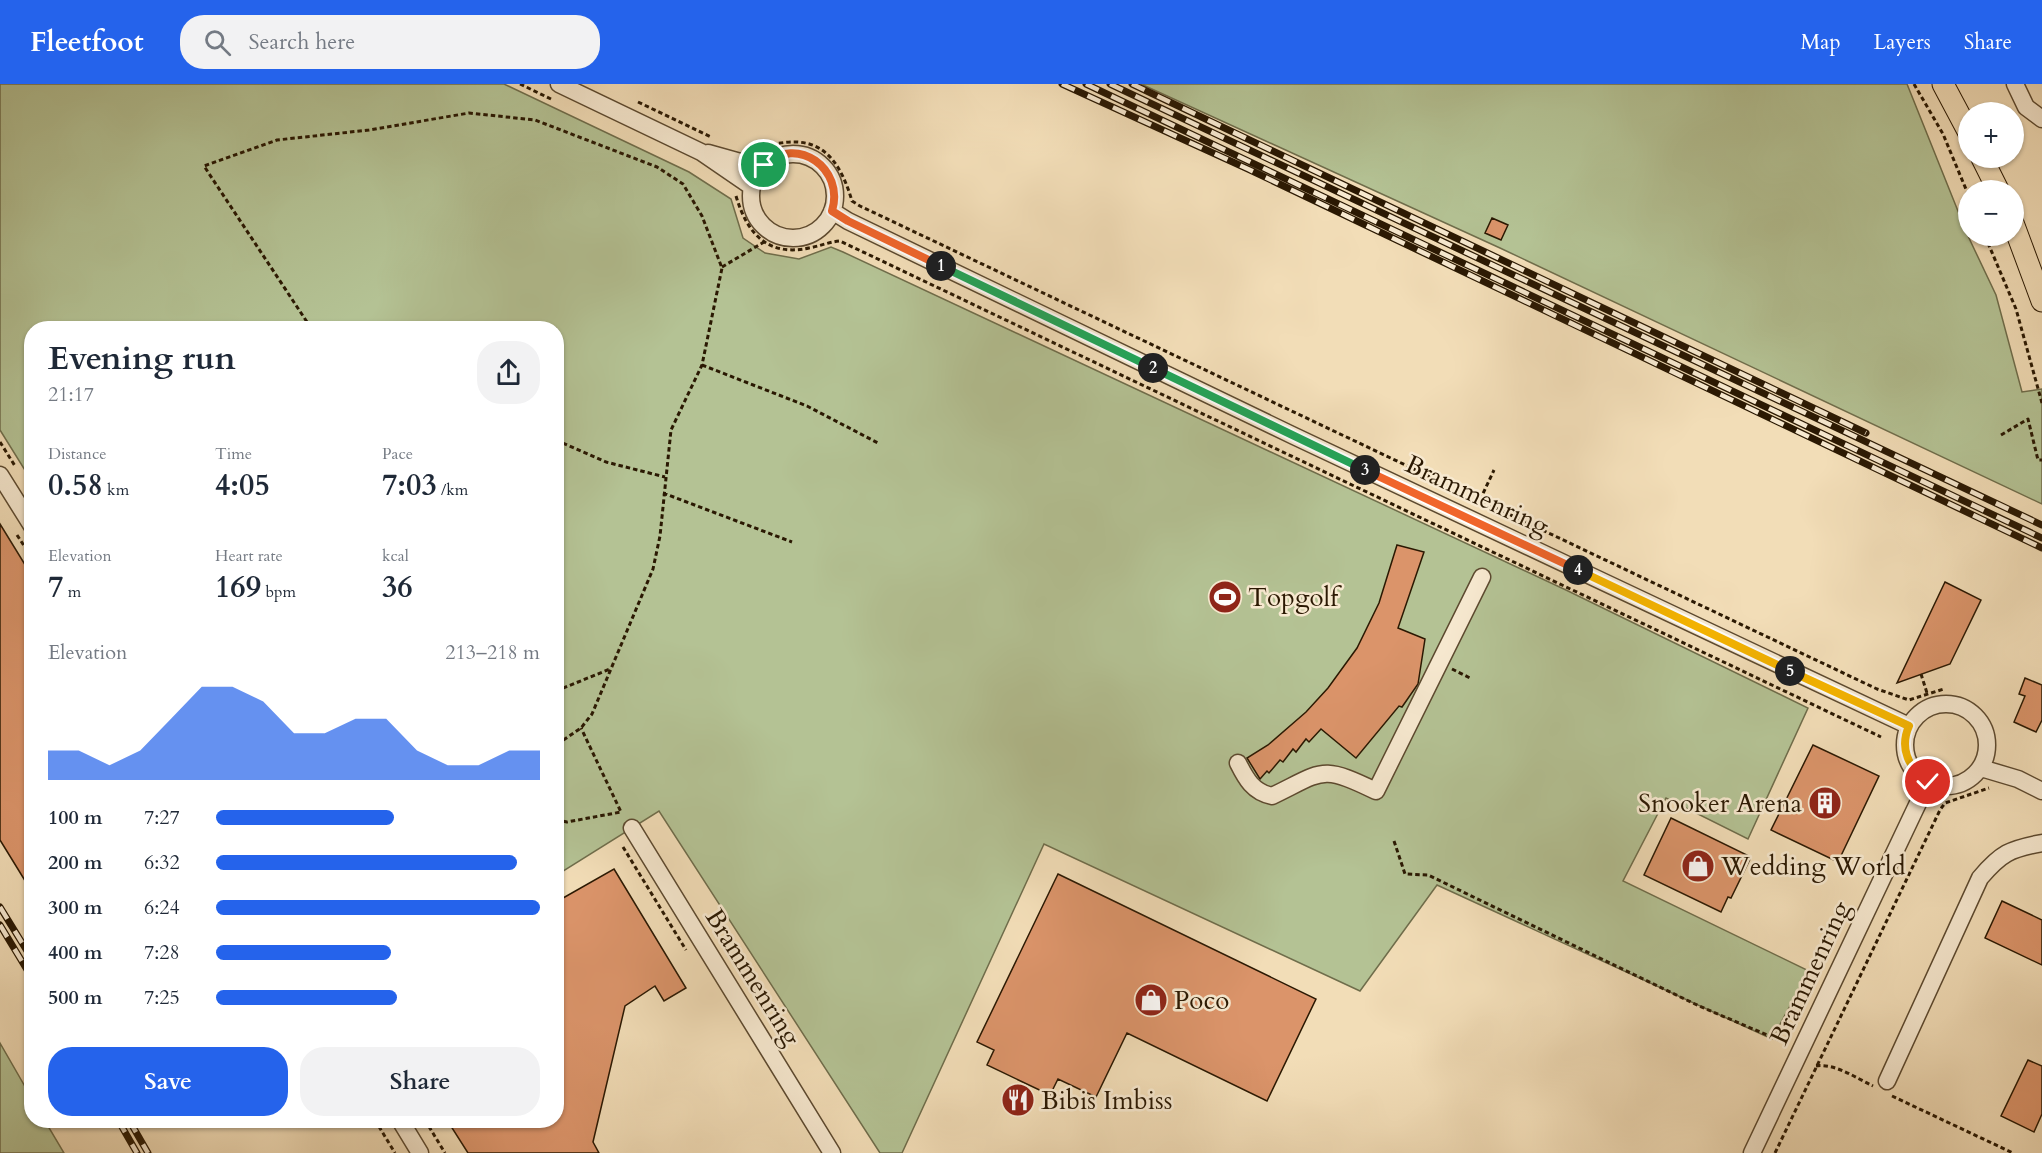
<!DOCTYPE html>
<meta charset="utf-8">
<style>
body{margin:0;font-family:Cardo,serif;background:#f2f2f3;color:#1f2937;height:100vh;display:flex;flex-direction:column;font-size:22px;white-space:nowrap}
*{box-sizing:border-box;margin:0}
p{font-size:20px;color:#747a83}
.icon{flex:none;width:33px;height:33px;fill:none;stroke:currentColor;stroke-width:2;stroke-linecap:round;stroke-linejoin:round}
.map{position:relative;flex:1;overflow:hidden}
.panel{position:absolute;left:24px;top:237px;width:540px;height:807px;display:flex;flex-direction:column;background:#fff;border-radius:24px;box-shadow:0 2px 4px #0004}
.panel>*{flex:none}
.controls{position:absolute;left:1958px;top:18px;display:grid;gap:12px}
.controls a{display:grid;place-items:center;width:66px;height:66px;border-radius:50%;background:#fff;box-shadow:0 2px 4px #0004;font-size:30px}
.pin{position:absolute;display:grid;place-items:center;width:51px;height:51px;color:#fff;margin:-26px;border:3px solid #fff;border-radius:50%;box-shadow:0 2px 6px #0007}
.km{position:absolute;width:30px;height:30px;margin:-15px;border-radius:50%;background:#222;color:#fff;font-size:16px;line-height:30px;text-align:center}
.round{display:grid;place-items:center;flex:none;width:63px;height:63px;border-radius:24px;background:#f2f2f3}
.overview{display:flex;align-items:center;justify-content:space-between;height:102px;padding:0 24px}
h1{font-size:33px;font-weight:800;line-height:45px}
.metrics{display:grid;grid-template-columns:repeat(3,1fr);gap:9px;height:102px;padding:6px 24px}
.metrics div{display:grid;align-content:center}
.metrics b{font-size:30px;font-weight:800}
.metrics small{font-size:16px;font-weight:400}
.metrics p{font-size:16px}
.chart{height:168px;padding:12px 24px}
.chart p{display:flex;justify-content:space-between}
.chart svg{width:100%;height:108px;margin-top:6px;fill:#2563eb;opacity:.7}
.button{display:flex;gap:12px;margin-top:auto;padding:12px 24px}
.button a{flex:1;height:69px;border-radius:24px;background:#2563eb;color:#fff;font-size:24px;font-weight:800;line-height:69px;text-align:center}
.button a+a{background:#f2f2f3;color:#1f2937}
ul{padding:0 24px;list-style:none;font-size:20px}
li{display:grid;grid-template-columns:96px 72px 1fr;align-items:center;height:45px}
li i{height:15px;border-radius:8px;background:#2563eb}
header{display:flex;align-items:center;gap:36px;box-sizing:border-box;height:84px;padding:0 30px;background:#2563eb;color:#fff}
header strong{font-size:28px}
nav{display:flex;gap:33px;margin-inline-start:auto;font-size:21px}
.search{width:420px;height:54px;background:#f2f2f3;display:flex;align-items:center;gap:15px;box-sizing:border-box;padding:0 21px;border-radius:24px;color:#747a83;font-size:22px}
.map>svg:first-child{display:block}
.green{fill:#b4c294;stroke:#6f6d4b;stroke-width:1.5}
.building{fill:#db946a;stroke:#2a1802;stroke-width:1.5}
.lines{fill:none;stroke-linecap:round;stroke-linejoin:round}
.minor-casing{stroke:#5c492f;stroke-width:19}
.major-casing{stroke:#2a1802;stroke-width:23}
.path{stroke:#2a1802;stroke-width:3;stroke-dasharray:4.5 3;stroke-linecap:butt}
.minor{stroke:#f7e9d0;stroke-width:16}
.major{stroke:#f2ddb7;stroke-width:21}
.rail-casing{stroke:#2a1802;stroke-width:7}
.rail{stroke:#f7e9d0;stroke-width:4.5;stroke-dasharray:14;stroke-linecap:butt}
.split-1-casing{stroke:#fff;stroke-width:12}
.split-2-casing{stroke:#fff;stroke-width:12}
.split-3-casing{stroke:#fff;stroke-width:12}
.split-4-casing{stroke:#fff;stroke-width:12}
.split-5-casing{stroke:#fff;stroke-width:12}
.split-6-casing{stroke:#fff;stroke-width:12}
.split-1{stroke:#f0652b;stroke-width:8}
.split-2{stroke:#22a559;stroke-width:8}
.split-3{stroke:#22a559;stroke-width:8}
.split-4{stroke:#f0652b;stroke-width:8}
.split-5{stroke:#f5b400;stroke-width:8}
.split-6{stroke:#f5b400;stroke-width:8}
.labels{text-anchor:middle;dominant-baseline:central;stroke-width:5;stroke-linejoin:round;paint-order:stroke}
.street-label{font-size:26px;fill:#2a1802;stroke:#f7e9d0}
.poi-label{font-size:26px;fill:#2a1802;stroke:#f7e9d0;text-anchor:start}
</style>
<header>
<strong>Fleetfoot</strong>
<div class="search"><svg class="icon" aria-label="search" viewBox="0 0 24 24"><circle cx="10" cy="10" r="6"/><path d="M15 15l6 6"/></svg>Search here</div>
<nav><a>Map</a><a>Layers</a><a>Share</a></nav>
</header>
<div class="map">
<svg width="2042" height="1069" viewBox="0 0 2042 1069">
<rect width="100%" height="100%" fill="#f2ddb7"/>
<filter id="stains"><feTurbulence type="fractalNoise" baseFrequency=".00333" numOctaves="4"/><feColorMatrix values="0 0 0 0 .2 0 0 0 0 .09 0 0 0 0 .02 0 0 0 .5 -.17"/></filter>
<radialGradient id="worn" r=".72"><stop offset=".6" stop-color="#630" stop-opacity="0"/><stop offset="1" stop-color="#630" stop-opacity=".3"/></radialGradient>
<path class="green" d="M0,0h504l185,88 42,27 12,39 22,15 34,6 32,-12 12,5 723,338 242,118 -60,131 -82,-41 -43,83 186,90 -37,68 -335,-154 -77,106 -316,-147 -142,309h-22l-221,-342 -102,64 -1,-547h-524l-1,152 -31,-50z
M1141,0h766l61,152 28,59 26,97 20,-3v115l-542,-256z
M0,959l31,54 1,23 13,1 19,32h-64z"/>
<path class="building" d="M1492,134l16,7 -7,15 -16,-7z
M0,440l32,52v316l-32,-52z
M1397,461l27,7 -26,76 27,11 -7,45 -16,23 -3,-1 -43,52 -35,-29 -12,13 -3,-3 -10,13 -3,-3 -10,13 -3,-2 -11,13 -2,-2 -7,8 -13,-21 21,-13 38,-33 22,-24 29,-40 22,-45z
M1945,498l36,18 -31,64 -53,19z
M2025,594l17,7v35l-6,12 -22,-10 11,-26 -6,-2z
M1813,661l66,31 -41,86 -67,-32z
M1671,734l80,39 -20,41 -3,-1 -7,15 -77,-37z
M614,785l72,119 -22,13 -9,-15 -30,20 -32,136 6,11h-131l-21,-33h109v-218z
M1058,790l258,125 -49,102 -140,-68 -31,64 -38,-18 -8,16 -63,-30 7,-15 -17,-8z
M2002,817l40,19v45l-57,-27z
M2028,976l14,6v48l-8,18 -33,-16z"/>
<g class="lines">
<g class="minor-casing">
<path id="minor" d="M559,0l142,68 51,35
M2015,0l11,23 16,12
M708,69l54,15
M751 112a42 42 0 1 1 84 0a42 42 0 1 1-84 0Z
M832,127l16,10 446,215 615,290
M0,391l32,51
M1905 661a41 41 0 1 1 82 0a41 41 0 1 1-82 0Z
M1238,679c8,16 15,29 34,33 52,-25 48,-32 104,-5l106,-214
M1981,684l37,11 24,12
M632,744l200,325
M1887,997l93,-203c21,-25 30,-29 62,-35
M400,1036l20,33
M1752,1069l176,-371"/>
</g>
<g class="major-casing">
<path id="major" d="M1943,0l25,47
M1982,74l16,32
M2013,139l29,78"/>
</g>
<path class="path" d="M520,0l31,15
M1914,0l29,50 25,60
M638,18l73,35
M757,65c54,-18 79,-2 95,52l8,5 1017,483 32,11 35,-11
M736,112c11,37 31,61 73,52 11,-2 20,-6 31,-7l1041,496
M1985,152l31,73 26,94
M722,183l42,-25
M311,244l-107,-162 73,-26 92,-10 100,-17 66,7 122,47 26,17 19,32 20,52 -20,97 -31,65 -11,106 -7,33 -61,145 -11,14 -25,17
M702,281l105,41 71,37
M2001,351l27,-16 10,41h4
M556,356l50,22 59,15
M0,358l15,24
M663,409l129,49
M1480,416l14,-30
M17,451l15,23
M1452,585l20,10
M1921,590l6,19
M556,607l54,-22
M556,736l11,2 54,-10 -40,-84
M1394,757l11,33 23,1 271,131 87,37
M623,763l63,103
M1816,982c19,-3 40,12 57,20
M1892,1012l121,57
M375,1036l20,33
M425,1036l20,33
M1775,1069l165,-343 5,-7 44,-15"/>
<use href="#minor" class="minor"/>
<use href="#major" class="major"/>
<g class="rail-casing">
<path id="rail" d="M1062,0l186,85 794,379
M1086,0l956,454
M1110,0l932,441
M1132,0l734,349
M0,823l32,52
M0,841l32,53
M118,1036l19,33
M129,1036l19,33"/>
</g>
<use href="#rail" class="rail"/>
</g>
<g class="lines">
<g class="split-1-casing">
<path id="split-1" d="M764,81c33,-31 81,4 68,46l16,10 93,45"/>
</g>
<g class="split-2-casing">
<path id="split-2" d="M941,182l212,102"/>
</g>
<g class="split-3-casing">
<path id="split-3" d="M1153,284l212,102"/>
</g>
<g class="split-4-casing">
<path id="split-4" d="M1365,386l213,100"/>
</g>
<g class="split-5-casing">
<path id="split-5" d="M1578,486l212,101"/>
</g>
<g class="split-6-casing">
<path id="split-6" d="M1790,587l119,55c-10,23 0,42 19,56"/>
</g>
<use href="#split-1" class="split-1"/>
<use href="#split-2" class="split-2"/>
<use href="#split-3" class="split-3"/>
<use href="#split-4" class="split-4"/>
<use href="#split-5" class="split-5"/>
<use href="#split-6" class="split-6"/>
</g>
<defs>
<g id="stadium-disc" transform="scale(1.725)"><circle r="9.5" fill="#8f2418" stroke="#f7e9d0"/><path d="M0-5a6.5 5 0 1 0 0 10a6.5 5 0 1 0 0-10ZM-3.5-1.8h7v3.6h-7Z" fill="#fff"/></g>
<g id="building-disc" transform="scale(1.725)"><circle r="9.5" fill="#8f2418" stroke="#f7e9d0"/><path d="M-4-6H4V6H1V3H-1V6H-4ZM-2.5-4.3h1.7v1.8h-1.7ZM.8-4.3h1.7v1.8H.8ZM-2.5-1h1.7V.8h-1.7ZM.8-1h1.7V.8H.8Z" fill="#fff"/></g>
<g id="shop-disc" transform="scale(1.725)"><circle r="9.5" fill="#8f2418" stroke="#f7e9d0"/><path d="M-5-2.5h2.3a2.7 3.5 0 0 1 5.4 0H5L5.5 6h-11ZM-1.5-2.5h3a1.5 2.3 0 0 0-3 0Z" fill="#fff"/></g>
<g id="restaurant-disc" transform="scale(1.725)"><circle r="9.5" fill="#8f2418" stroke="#f7e9d0"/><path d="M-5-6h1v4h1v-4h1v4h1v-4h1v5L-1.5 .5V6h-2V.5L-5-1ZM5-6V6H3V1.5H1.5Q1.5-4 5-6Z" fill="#fff"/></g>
</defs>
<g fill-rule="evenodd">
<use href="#stadium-disc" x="1225" y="513"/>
<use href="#building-disc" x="1825" y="719"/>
<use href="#shop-disc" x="1698" y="782"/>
<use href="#shop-disc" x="1151" y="916"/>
<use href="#restaurant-disc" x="1018" y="1016"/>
</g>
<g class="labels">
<g class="street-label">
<text transform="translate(1477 411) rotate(25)">Brammenring</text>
<text transform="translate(1810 889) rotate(-65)">Brammenring</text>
<text transform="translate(753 893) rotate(58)">Brammenring</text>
</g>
<g class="poi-label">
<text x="1248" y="513">Topgolf</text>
<text x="1802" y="719" text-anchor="end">Snooker Arena</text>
<text x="1721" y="782">Wedding World</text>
<text x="1174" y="916">Poco</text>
<text x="1041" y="1016">Bibis Imbiss</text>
</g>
</g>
<rect width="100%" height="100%" filter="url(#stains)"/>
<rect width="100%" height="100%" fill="url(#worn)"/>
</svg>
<div class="controls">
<a>+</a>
<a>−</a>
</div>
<div class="pin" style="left:764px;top:81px;background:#1e9e55"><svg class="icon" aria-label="arrive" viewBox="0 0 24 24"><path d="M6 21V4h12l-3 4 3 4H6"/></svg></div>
<div class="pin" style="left:1928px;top:698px;background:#d93025"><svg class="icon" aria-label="check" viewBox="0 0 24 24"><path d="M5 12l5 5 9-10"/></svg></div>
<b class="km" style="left:941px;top:182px">1</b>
<b class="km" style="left:1153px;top:284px">2</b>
<b class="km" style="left:1365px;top:386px">3</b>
<b class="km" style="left:1578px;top:486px">4</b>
<b class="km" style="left:1790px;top:587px">5</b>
<section class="panel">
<div class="overview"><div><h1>Evening run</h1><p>21:17</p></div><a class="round"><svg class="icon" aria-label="share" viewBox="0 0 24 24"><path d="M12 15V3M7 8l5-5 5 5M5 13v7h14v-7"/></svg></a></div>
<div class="metrics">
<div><p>Distance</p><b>0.58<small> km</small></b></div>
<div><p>Time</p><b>4:05</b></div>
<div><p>Pace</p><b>7:03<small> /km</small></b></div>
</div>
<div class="metrics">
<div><p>Elevation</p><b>7<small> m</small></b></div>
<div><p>Heart rate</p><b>169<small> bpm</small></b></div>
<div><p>kcal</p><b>36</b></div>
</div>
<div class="chart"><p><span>Elevation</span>213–218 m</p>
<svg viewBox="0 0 160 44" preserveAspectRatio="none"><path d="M0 44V32L10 32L20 38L30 32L40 19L50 6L60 6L70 12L80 25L90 25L100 19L110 19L120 32L130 38L140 38L150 32L160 32V44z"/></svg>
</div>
<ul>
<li><b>100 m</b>7:27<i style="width:55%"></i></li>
<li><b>200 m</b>6:32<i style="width:93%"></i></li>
<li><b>300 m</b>6:24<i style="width:100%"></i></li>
<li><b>400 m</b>7:28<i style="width:54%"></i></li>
<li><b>500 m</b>7:25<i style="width:56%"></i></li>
</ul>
<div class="button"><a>Save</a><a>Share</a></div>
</section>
</div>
